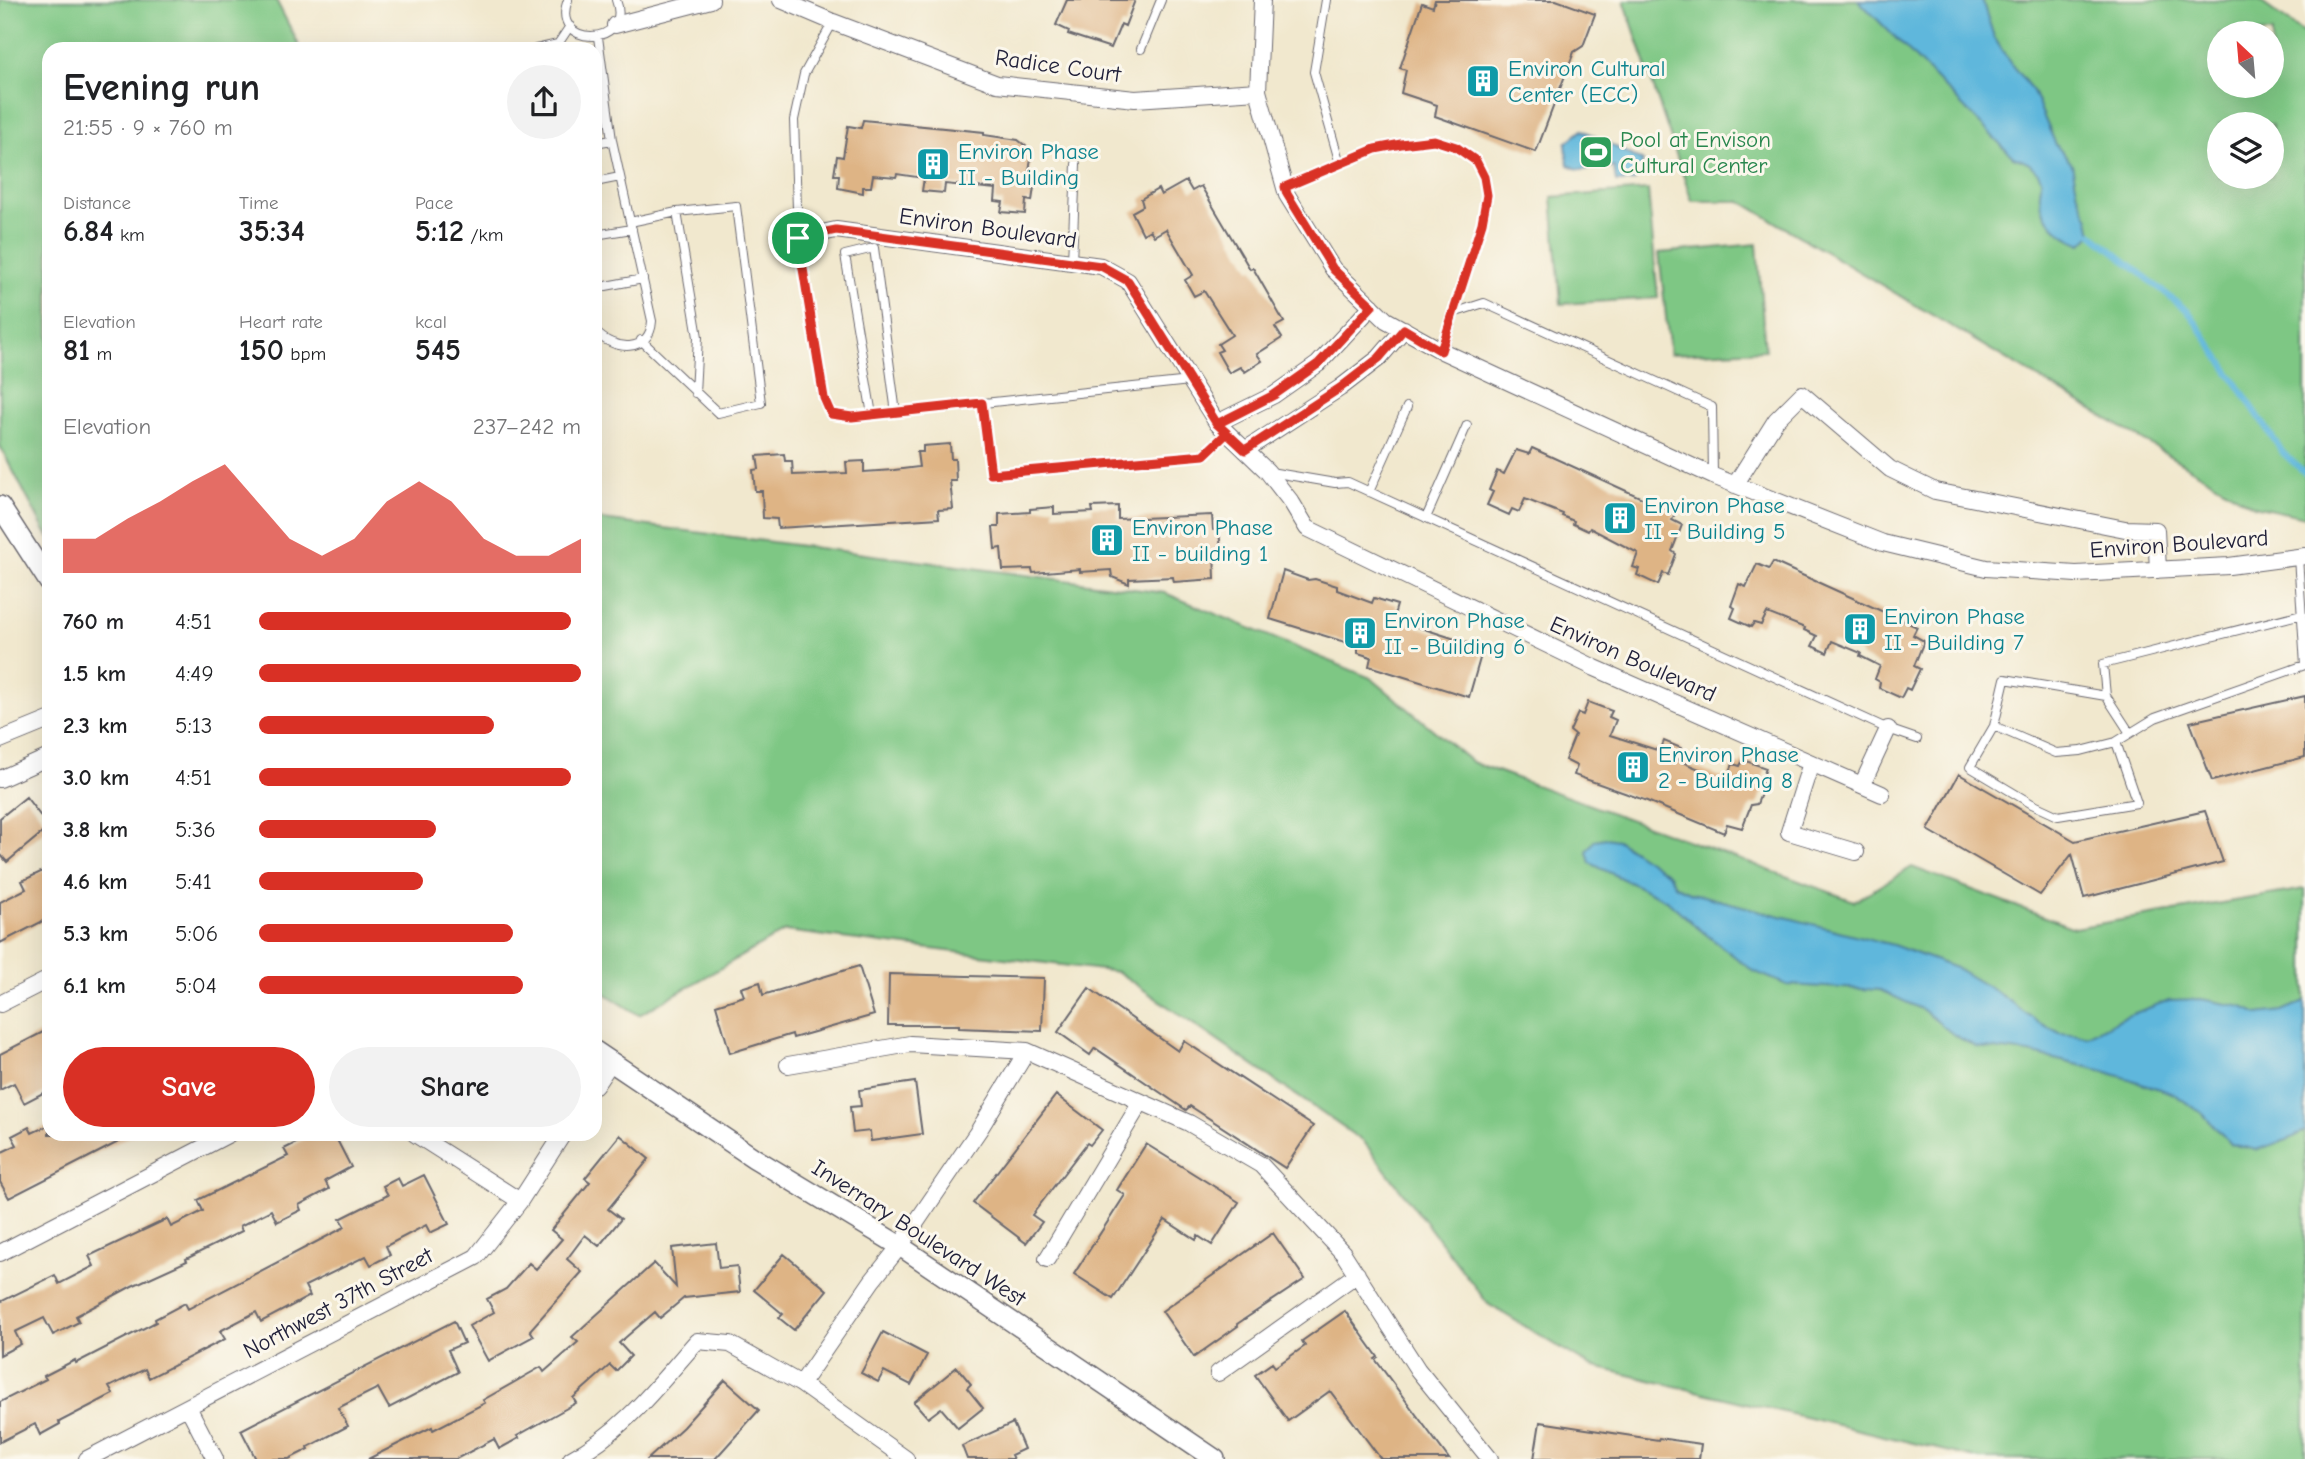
<!DOCTYPE html>
<meta charset="utf-8">
<style>
body{margin:0;font-family:"Comic Neue",sans-serif;background:#f2f2f2;color:#202124;height:100vh;display:flex;flex-direction:column;font-size:26px;white-space:nowrap}
*{box-sizing:border-box;margin:0}
p{font-size:23px;color:#757577}
.icon{flex:none;width:38px;height:38px;fill:none;stroke:currentColor;stroke-width:2;stroke-linecap:round;stroke-linejoin:round}
.map{position:relative;flex:1;overflow:hidden}
.panel{position:absolute;left:42px;top:42px;width:560px;height:1099px;display:flex;flex-direction:column;background:#fff;border-radius:21px;box-shadow:0 7px 28px #0002}
.panel>*{flex:none}
.needle{width:46px;rotate:334deg}
.fabs{position:absolute;left:2207px;top:21px;display:grid;gap:14px}
.fabs a{display:grid;place-items:center;width:77px;height:77px;border-radius:50%;background:#fff;box-shadow:0 7px 28px #0002;font-size:35px}
.pin{position:absolute;display:grid;place-items:center;width:60px;height:60px;color:#fff;margin:-30px;border:4px solid #fff;border-radius:50%;box-shadow:0 2px 7px #0007}
.round{display:grid;place-items:center;flex:none;width:74px;height:74px;border-radius:37px;background:#f2f2f2}
.summary{display:flex;align-items:center;justify-content:space-between;height:119px;padding:0 21px}
h1{font-size:38px;font-weight:700;line-height:52px}
.figures{display:grid;grid-template-columns:repeat(3,1fr);gap:10px;height:119px;padding:7px 21px}
.figures div{display:grid;align-content:center}
.figures b{font-size:30px;font-weight:700}
.figures small{font-size:19px;font-weight:400}
.figures p{font-size:19px}
.chart{height:196px;padding:14px 21px}
.chart p{display:flex;justify-content:space-between}
.chart svg{width:100%;height:126px;margin-top:7px;fill:#d93025;opacity:.7}
.action{display:flex;gap:14px;margin-top:auto;padding:14px 21px}
.action a{flex:1;height:80px;border-radius:42px;background:#d93025;color:#fff;font-size:28px;font-weight:700;line-height:80px;text-align:center}
.action a+a{background:#f2f2f2;color:#202124}
ul{padding:0 21px;list-style:none;font-size:23px}
li{display:grid;grid-template-columns:112px 84px 1fr;align-items:center;height:52px}
li i{height:18px;border-radius:9px;background:#d93025}
.map>svg:first-child{display:block}
.green{fill:#7ec784;stroke:#507460;stroke-width:2;fill-rule:evenodd}
.water{fill:#5fb7dc;stroke:#406c8c;stroke-width:2}
.lines{fill:none;stroke-linecap:round;stroke-linejoin:round}
.stream{stroke:#5fb7dc;stroke-width:6}
.building{fill:#deb485}
.service-casing{stroke:#6a676e;stroke-width:10}
.minor-casing{stroke:#6a676e;stroke-width:18}
.tertiary-casing{stroke:#6a676e;stroke-width:22}
.service{stroke:#fff;stroke-width:8}
.minor{stroke:#fff;stroke-width:16}
.tertiary{stroke:#fff;stroke-width:19}
.route-casing{stroke:#fff;stroke-width:14}
.route{stroke:#d93025;stroke-width:9}
.labels{text-anchor:middle;dominant-baseline:central;stroke-width:6;stroke-linejoin:round;paint-order:stroke}
.street-label{font-size:23px;fill:#22223b;stroke:#fbf7ec}
.culture-label{font-size:23px;fill:#0d838f;stroke:#fbf7ec;text-anchor:start}
.leisure-label{font-size:23px;fill:#27864d;stroke:#fbf7ec;text-anchor:start}
</style>
<div class="map">
<svg width="2305" height="1459" viewBox="0 0 2305 1459">
<rect width="100%" height="100%" fill="#fbf7ec"/>
<filter id="ink" filterUnits="userSpaceOnUse"><feTurbulence type="fractalNoise" baseFrequency=".0143" numOctaves="2"/><feDisplacementMap in="SourceGraphic" scale="14" xChannelSelector="R" yChannelSelector="G"/><feConvolveMatrix kernelMatrix="1 2 1 2 8 2 1 2 1" color-interpolation-filters="sRGB"/></filter>
<filter id="wash" filterUnits="userSpaceOnUse"><feTurbulence type="fractalNoise" baseFrequency=".00686" numOctaves="4" result="noise"/><feDisplacementMap in="SourceGraphic" scale="28" xChannelSelector="R" yChannelSelector="G"/><feGaussianBlur stdDeviation="1.57" result="paint"/><feColorMatrix in="noise" values="0 0 0 0 0 0 0 0 0 0 0 0 0 0 0 0 0 1.4 0 .05"/><feComposite in="paint" operator="in"/></filter>
<g filter="url(#wash)">
<rect width="100%" height="100%" fill="#f1e8ce"/>
<path class="green" d="M0,0h276l25,49h-252v490l-49,-93z
M1624,0h634l47,34v483l-51,-11 -514,-305h-48zM2219,33h53v53h-53zM2219,124h53v53h-53z
M1648,190l10,108 -97,6 -9,-107z
M1757,244l8,106 -95,4 -11,-101z
M595,519l570,74 206,85 101,84 382,139 58,-34 162,61 231,-39v570h-325l-389,-93 -103,-62 -124,-162 -246,-170 -333,-41 -146,84 -44,-28z"/>
<path class="water" d="M1858,0h124l12,37 16,26 23,28 23,54 16,19 6,31 11,24 3,15 -10,10c-21,-8 -40,-23 -42,-47 -1,-5 2,-12 1,-17 -3,-14 -16,-19 -28,-23z
M1582,130l61,31 -8,20 -19,1 -2,-15 -34,3 -12,-5 -2,-22z
M1606,838l11,2 51,34 8,12 16,7 201,52 63,23 42,25 40,29 22,11 28,3 34,-18 47,-18 32,-1 42,8 15,7 24,-3 23,-10v130l-15,8 -34,11 -25,-6 -29,-31 -30,-20 -68,-22 -75,-18 -53,-6 -22,-12 -31,-25 -43,-20 -93,-5 -34,-14 -55,-43 -30,-27 -78,-38 -3,-12 8,-11z"/>
<g class="lines">
<path class="stream" d="M2092,234l97,78 94,141 22,20"/>
</g>
<g id="blocks">
<path class="building" d="M1067,0h68l-10,26 -4,-2 -10,24 -43,-14 1,-3 -13,-6z
M1435,0h121l39,14 -12,32 -9,6 -38,100 -101,-36 2,-11 -36,-12 5,-23 -6,-2 22,-65 11,4z
M863,120l121,12v3l34,5 14,11 -4,27 7,2 -3,21 -6,-1 -1,14 -24,-2 2,-10 -8,-1 1,-12 -51,-5 -1,9 -22,-2 2,-13 -27,-4 -1,3 -23,-2 -2,12h-8v6l-25,-5 1,-13h-5l3,-19 6,1 5,-31 13,2z
M1186,181l6,10 9,-5 49,83 3,-1 31,54 -9,5 7,11 -25,16 5,7 -17,11 -5,-5 -11,6 -12,-21 5,-2 -4,-6 14,-9 -28,-44 -10,5 -9,-16 8,-5 -27,-46 -12,7 -4,-6 -7,4 -11,-22 11,-6 -2,-7 17,-10 3,6z
M950,444l1,15h4l1,22h-6l3,28 -15,1 1,8 -161,10 -1,-9 -14,-1 -1,-27h-7l-2,-21 6,-1 -2,-13 27,-2 1,7h7l1,14 54,-2 -1,-11 18,-1v11l30,-2 25,-3 -2,-15h6v-6z
M1532,448l143,65 -3,7 10,5 -10,26 4,3 -8,21 -5,-2 -5,12 -21,-10 2,-6 -6,-2 5,-14 -48,-25 -2,3 -15,-7 1,-3 -12,-5 1,-2 -38,-15 -6,13 -7,-3 -3,6 -22,-10 6,-13 -4,-2 8,-19 7,3 12,-24 13,4z
M1118,506v13l94,-4 1,15 6,1 2,19 -7,1 1,28 -41,3 -1,-5 -44,2v5l-17,-7 -1,-7 -31,2v-3l-47,4 -1,-4 -29,1 -2,-22 -6,1 -2,-22h6v-13l31,-2v-3l24,-2v7l39,-2 -1,-5z
M1773,562l144,65 -4,8 11,6 -10,25 6,3 -10,21 -4,-2 -5,10 -22,-10 1,-6 -5,-3 5,-13 -20,-10 1,-3 -29,-12 -5,12 -15,-7 5,-10 -13,-6 1,-2 -38,-15 -6,12 -7,-2 -3,4 -20,-9 4,-10 -4,-2 8,-22 7,3 11,-23 12,5z
M1283,571l25,9 7,-1 22,7v4l35,13 2,-5 23,7 -4,14 90,29 -14,49 -100,-31 2,-9 -13,-4v-7l-88,-27z
M2305,696v61l-93,24 -22,-59z
M1588,702l24,9 -3,6 7,3 -6,15 50,16 4,-10 17,7 -4,12 27,11 23,8 6,-15 7,2 3,-6 23,8 -5,14 4,1 -8,21 -6,1 -9,23 -15,-4 -3,9 -77,-32 -73,-26 3,-9 -12,-6 10,-25 -5,-4 8,-18 5,2z
M1959,774l116,67 130,-30 18,51 -139,36 -12,-44 -32,41 -112,-65z
M26,797l23,30 -42,35 -7,-8v-36z
M49,868v50l-49,25v-41l26,-13 -4,-8z
M859,966l15,49 -81,23 -1,-4 -62,19 -14,-48 28,-9 -3,-8 19,-6 3,13z
M889,974l155,4 -2,53 -83,-3v-3h-71z
M1089,988l89,63 6,-10 129,85 -28,42 -95,-62 -4,4 -91,-62 -5,7 -32,-23z
M49,1029v61l-25,13 -10,-20 -14,7v-36z
M915,1082l7,52 -51,7 -1,-10 -17,2 -3,-26 11,-1 -2,-16z
M1056,1095l46,35 -12,15 -3,-2 -55,72 10,7 -16,21 -53,-40z
M49,1125v9h85l-125,64 -9,-16v-29l17,-8 -5,-9 17,-9 3,6z
M314,1134h20l17,33 -26,14 4,8 -30,16 2,5 -24,12 -6,-12 -31,16 2,5 -56,28 1,2 -55,25 -56,30 3,6 -26,13 -9,-17 -29,14 6,12 -21,11v-53l55,-27 4,9 35,-18 -5,-10 78,-37 4,8 32,-16 -5,-11 90,-44 -4,-7z
M620,1135l29,24 -41,50 13,10 -22,27 -14,-11 -18,24 15,13 -52,58 4,6 -46,25 -19,-35 25,-14 -7,-13 19,-10 23,-26 7,6 26,-30 -11,-9 39,-48 -5,-4z
M1146,1144l93,58 -27,43 -14,-9 -2,4 -31,-20 -52,79 -39,-25 51,-79 -8,-5z
M424,1175l25,49 -19,9 -4,-8 -40,21 4,9 -19,10 -5,-9 -61,30 5,10 -49,26 -5,-10 -36,19 5,8 -76,39 -4,-9 -36,18 4,7 -54,28 1,2 -20,11 -5,-11 -35,18v-40l46,-23 -2,-3 31,-16 1,3 80,-41 -1,-3 30,-16 3,6 157,-82 -5,-8 48,-24 -5,-9 15,-8 4,8z
M1273,1233l32,46 -68,45 1,2 -44,31 -32,-46z
M716,1243l3,25 18,-2 3,26 -56,6 -24,20 -5,-6 -36,31 12,13 -15,15 -6,-6 -37,33 3,5 -59,33 2,2 -20,11 -5,-10 -38,20h-88l64,-32 1,3 52,-27 -2,-3 58,-33 3,5 34,-30 -6,-5 82,-74 22,24 -4,-39z
M784,1254l43,36 -33,40 -15,-12 4,-4 -29,-24z
M1345,1311l33,46 -3,2 74,100h-68l-51,-68 -42,30 -33,-46 17,-12 3,4 30,-21 -3,-5z
M454,1321l10,22 -16,7 10,22 -69,36 -11,-20 -40,20 10,18 -40,21 1,2 -20,10h-33l-15,-29z
M883,1332l44,23 -16,30 -27,-14 -6,11 -17,-9z
M957,1367l14,17 -4,4 16,20 -25,20 -17,-20 -13,10 -14,-16z
M725,1380l34,30 -44,49h-67l35,-32z
M1540,1422l118,18 1,-2 42,6 -2,15h-165z
M1013,1423l11,26 -13,6 2,4h-46l-5,-13z"/>
</g>
</g>
<g filter="url(#ink)">
<use href="#blocks" fill-opacity="0" stroke="#6a676e" stroke-width="2"/>
<g class="lines">
<g class="service-casing">
<path id="service" d="M568,0c-19,49 66,47 48,0
M1326,0l-12,72 26,92
M833,22l-29,52 -10,46 4,118 26,160 6,16 22,3 338,-36
M536,49l22,-5 12,-18
M1141,49l20,-49
M595,143l17,-3
M595,182l25,-5
M1285,187l90,-38 26,-5 33,-4 22,7 20,14 8,16 3,18 -5,28 -40,128
M630,222l47,-10 21,125 -3,56
M595,235l37,-6
M1072,262l4,-98
M595,288l48,-9
M1453,313l31,-10 228,104 1,69
M595,331c18,20 55,23 57,-10l-40,-181 -14,-103
M641,340l77,73 43,-10 -25,-197 -59,6
M982,403l9,71 213,-19 23,-22
M872,415l-27,-160 29,-7 22,165
M1270,472l65,11 13,-1 540,247 29,10
M1369,492l38,-85
M1426,518l41,-93
M2106,696l-101,-17 -11,47 -24,41 62,37 26,12 79,-13 -21,-61
M1994,726l62,27 25,-2 35,-9 39,-24 150,-53 -7,-108
M2130,733l-24,-37 -3,-32 199,-50"/>
</g>
<g class="minor-casing">
<path id="minor" d="M781,0l52,22 164,62 138,15 123,-8
M1262,0l-4,91 29,104 46,74 53,51 58,32 269,124 170,67 103,25 90,6 153,-8 76,-10
M615,25l96,-25
M798,238l38,-8 265,36 27,15 89,142 50,48 25,32 15,25 288,140 287,126
M1217,423l57,-28 44,-31 54,-58
M1245,450l95,-62 39,-30 25,-29
M1735,485l41,-65 26,-26 88,75 45,22 190,38 31,1 2,40
M0,740l49,-20
M1811,763l-22,69 67,20
M0,779l49,-22
M1862,785l26,-56
M0,1004l49,-25
M788,1065l122,-21 117,7 162,72 72,42 82,88 75,117 72,89
M595,1086l16,-24
M415,1134l105,67
M0,1253l229,-119
M1047,1259l94,-157
M1218,1373l139,-99
M801,1384l71,-103 28,-35 79,-116 48,-79
M188,1407l27,52
M87,1459l389,-202 44,-56 43,-67
M571,1459c52,-27 88,-75 126,-118l33,3 71,40 105,75"/>
</g>
<g class="tertiary-casing">
<path id="tertiary" d="M0,506l49,76
M595,1051l159,107 146,88 315,213"/>
</g>
<use href="#service" class="service"/>
<use href="#minor" class="minor"/>
<use href="#tertiary" class="tertiary"/>
</g>
</g>
<g class="lines" filter="url(#ink)">
<g class="route-casing">
<path id="route" d="M798,238l38,-8 265,36 27,15 89,143 28,26 95,-62 39,-30 25,-29 37,22 41,-128 5,-28 -3,-18 -8,-16 -20,-14 -22,-7 -33,4 -26,5 -90,38 2,7 46,75 39,37 -54,58 -44,31 -57,29 10,9 -23,22 -213,19 -9,-71 -130,14 -21,-3 -7,-16 -26,-160"/>
</g>
<use href="#route" class="route"/>
</g>
<defs>
<g id="building-square" transform="scale(1.75)"><rect x="-9" y="-9" width="18" height="18" rx="4" fill="#0f9aa8" stroke="#fbf7ec"/><path d="M-4-6H4V6H1V3H-1V6H-4ZM-2.5-4.3h1.7v1.8h-1.7ZM.8-4.3h1.7v1.8H.8ZM-2.5-1h1.7V.8h-1.7ZM.8-1h1.7V.8H.8Z" fill="#fff"/></g>
<g id="stadium-square" transform="scale(1.75)"><rect x="-9" y="-9" width="18" height="18" rx="4" fill="#2e9e5b" stroke="#fbf7ec"/><path d="M0-5a6.5 5 0 1 0 0 10a6.5 5 0 1 0 0-10ZM-3.5-1.8h7v3.6h-7Z" fill="#fff"/></g>
</defs>
<g fill-rule="evenodd">
<use href="#building-square" x="1483" y="81"/>
<use href="#stadium-square" x="1596" y="152"/>
<use href="#building-square" x="933" y="164"/>
<use href="#building-square" x="1620" y="518"/>
<use href="#building-square" x="1107" y="540"/>
<use href="#building-square" x="1860" y="629"/>
<use href="#building-square" x="1360" y="633"/>
<use href="#building-square" x="1633" y="767"/>
</g>
<g class="labels">
<g class="street-label">
<text transform="translate(1058 66) rotate(8)">Radice Court</text>
<text transform="translate(988 228) rotate(8)">Environ Boulevard</text>
<text transform="translate(2179 544) rotate(-4)">Environ Boulevard</text>
<text transform="translate(1633 659) rotate(24)">Environ Boulevard</text>
<text transform="translate(919 1233) rotate(33)">Inverrary Boulevard West</text>
<text transform="translate(338 1303) rotate(-28)">Northwest 37th Street</text>
</g>
<g class="culture-label">
<text x="1508" y="68">Environ Cultural<tspan x="1508" dy="26">Center (ECC)</tspan></text>
<text x="958" y="151">Environ Phase<tspan x="958" dy="26">II - Building</tspan></text>
<text x="1644" y="505">Environ Phase<tspan x="1644" dy="26">II - Building 5</tspan></text>
<text x="1132" y="527">Environ Phase<tspan x="1132" dy="26">II - building 1</tspan></text>
<text x="1884" y="616">Environ Phase<tspan x="1884" dy="26">II - Building 7</tspan></text>
<text x="1384" y="620">Environ Phase<tspan x="1384" dy="26">II - Building 6</tspan></text>
<text x="1658" y="754">Environ Phase<tspan x="1658" dy="26">2 - Building 8</tspan></text>
</g>
<g class="leisure-label">
<text x="1620" y="139">Pool at Envison<tspan x="1620" dy="26">Cultural Center</tspan></text>
</g>
</g>
</svg>
<div class="fabs">
<a><svg class="needle" viewBox="-14 -14 28 28"><path d="M0-13l5 13h-10z" fill="#e53935"/><path d="M0 13l5-13h-10z" fill="#757577"/></svg></a>
<a><svg class="icon" aria-label="layers" viewBox="0 0 24 24"><path d="M12 4l9 5-9 5-9-5zM3 14l9 5 9-5"/></svg></a>
</div>
<div class="pin" style="left:798px;top:238px;background:#1e9e55"><svg class="icon" aria-label="arrive" viewBox="0 0 24 24"><path d="M6 21V4h12l-3 4 3 4H6"/></svg></div>
<section class="panel">
<div class="summary"><div><h1>Evening run</h1><p>21:55 · 9 × 760 m</p></div><a class="round"><svg class="icon" aria-label="share" viewBox="0 0 24 24"><path d="M12 15V3M7 8l5-5 5 5M5 13v7h14v-7"/></svg></a></div>
<div class="figures">
<div><p>Distance</p><b>6.84<small> km</small></b></div>
<div><p>Time</p><b>35:34</b></div>
<div><p>Pace</p><b>5:12<small> /km</small></b></div>
</div>
<div class="figures">
<div><p>Elevation</p><b>81<small> m</small></b></div>
<div><p>Heart rate</p><b>150<small> bpm</small></b></div>
<div><p>kcal</p><b>545</b></div>
</div>
<div class="chart"><p><span>Elevation</span>237–242 m</p>
<svg viewBox="0 0 160 44" preserveAspectRatio="none"><path d="M0 44V32L10 32L20 25L30 19L40 12L50 6L60 19L70 32L80 38L90 32L100 19L110 12L120 19L130 32L140 38L150 38L160 32V44z"/></svg>
</div>
<ul>
<li><b>760 m</b>4:51<i style="width:97%"></i></li>
<li><b>1.5 km</b>4:49<i style="width:100%"></i></li>
<li><b>2.3 km</b>5:13<i style="width:73%"></i></li>
<li><b>3.0 km</b>4:51<i style="width:97%"></i></li>
<li><b>3.8 km</b>5:36<i style="width:55%"></i></li>
<li><b>4.6 km</b>5:41<i style="width:51%"></i></li>
<li><b>5.3 km</b>5:06<i style="width:79%"></i></li>
<li><b>6.1 km</b>5:04<i style="width:82%"></i></li>
</ul>
<div class="action"><a>Save</a><a>Share</a></div>
</section>
</div>
